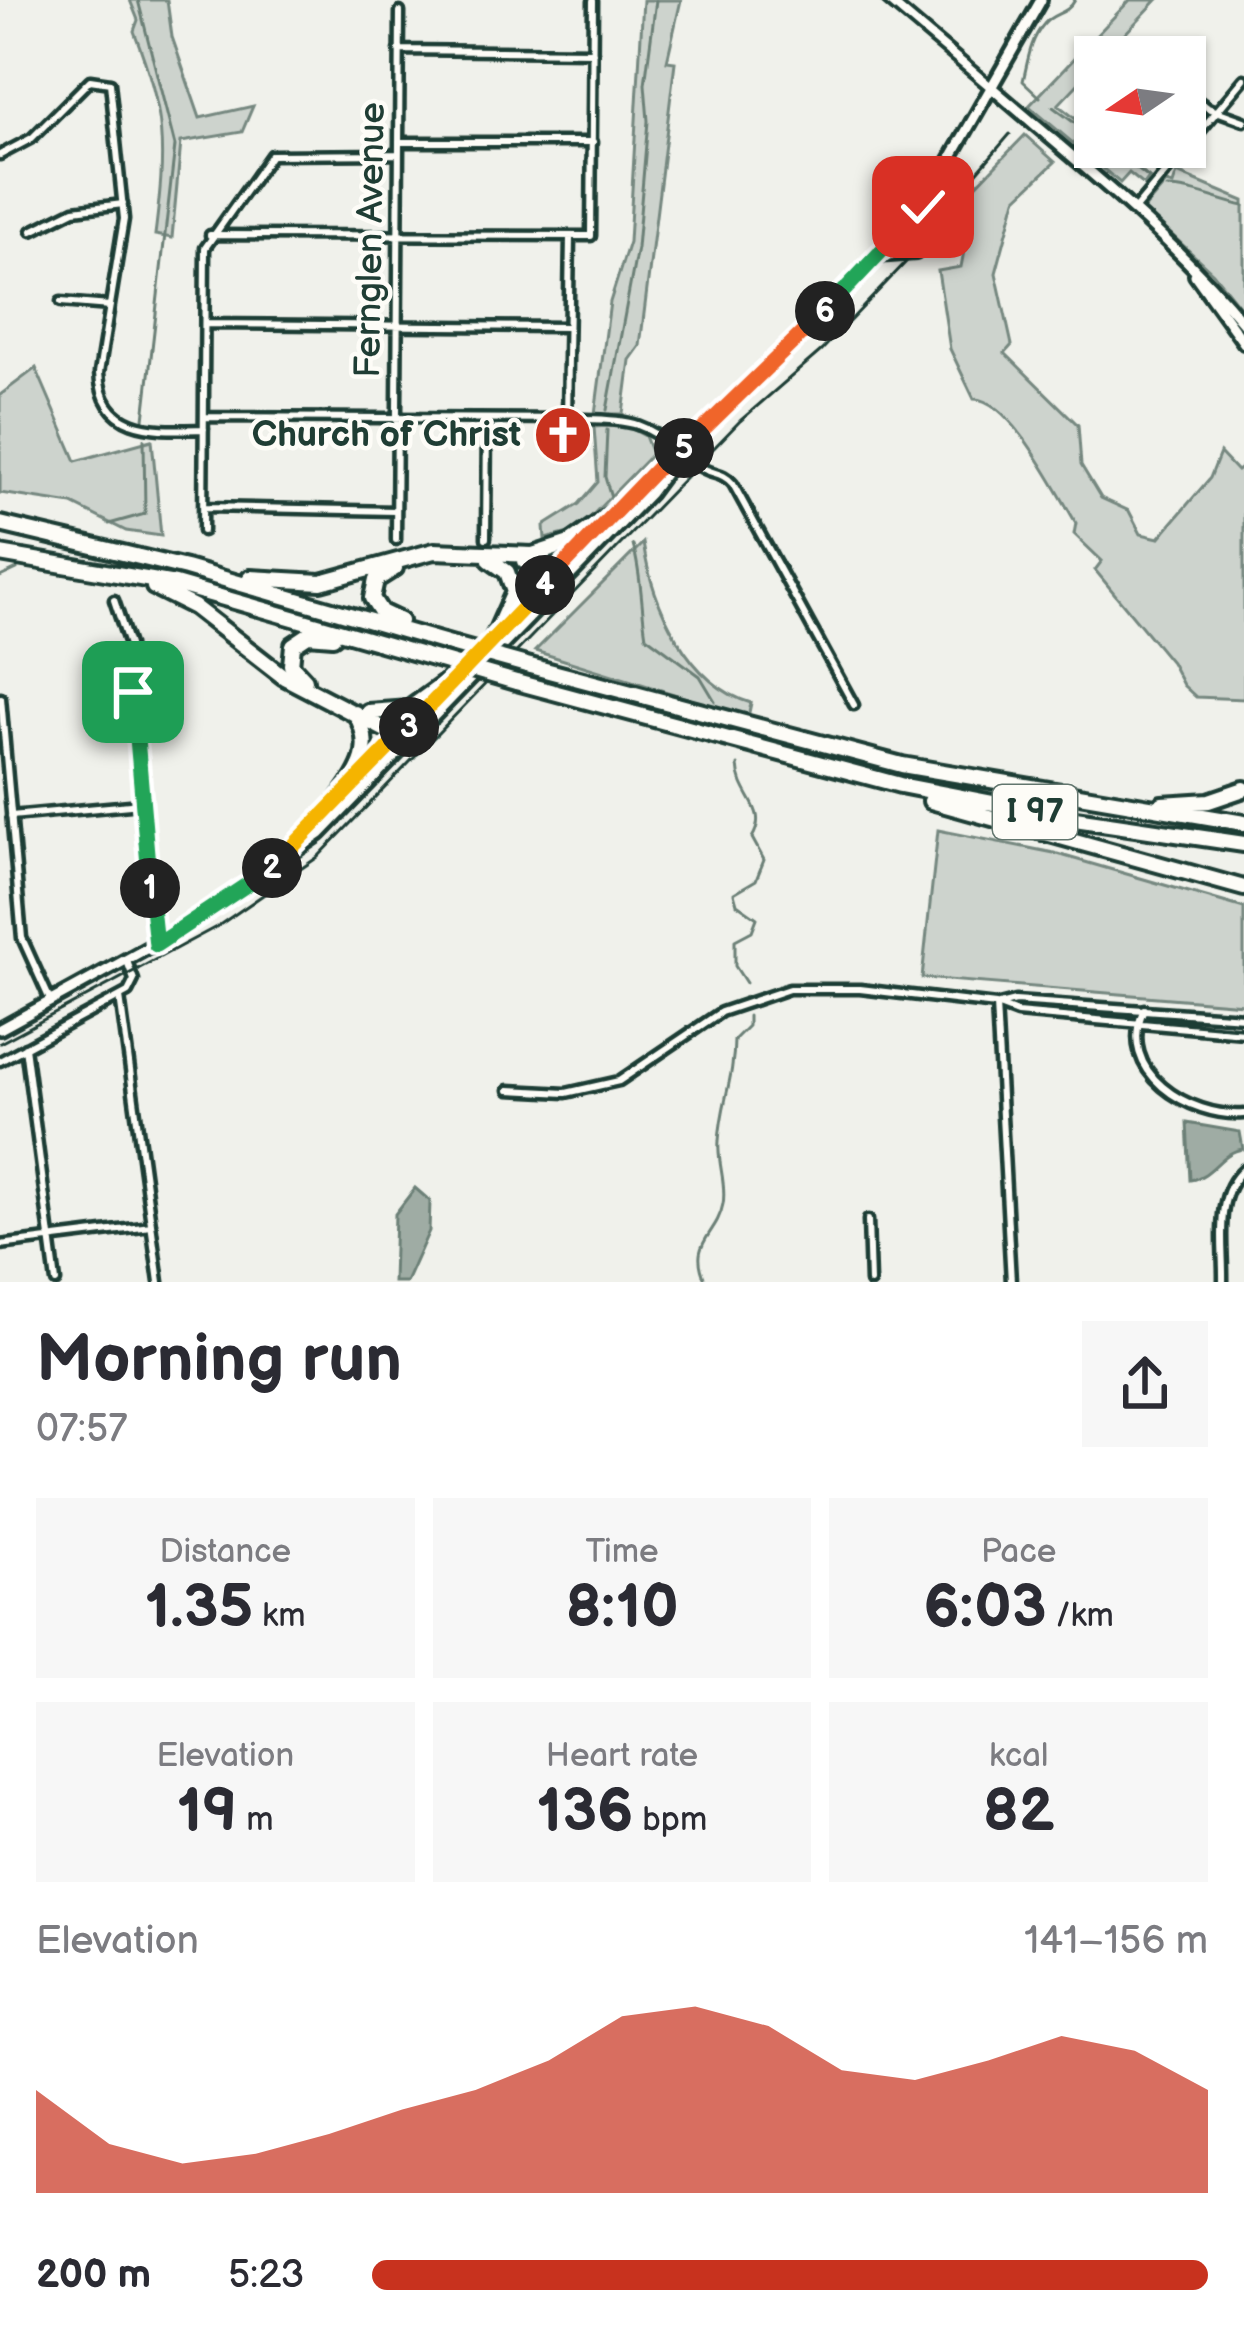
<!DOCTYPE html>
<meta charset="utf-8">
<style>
body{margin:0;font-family:"Balsamiq Sans",sans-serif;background:#f7f7f7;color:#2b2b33;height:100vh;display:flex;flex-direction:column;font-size:45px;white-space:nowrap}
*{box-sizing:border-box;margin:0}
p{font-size:39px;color:#7c7c81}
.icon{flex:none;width:66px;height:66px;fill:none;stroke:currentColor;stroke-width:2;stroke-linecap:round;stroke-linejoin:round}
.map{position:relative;height:1282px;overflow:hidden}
.panel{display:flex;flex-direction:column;background:#fff;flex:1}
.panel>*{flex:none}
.needle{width:78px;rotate:257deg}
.fabs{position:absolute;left:1074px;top:36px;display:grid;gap:24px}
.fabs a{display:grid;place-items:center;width:132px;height:132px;border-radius:0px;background:#fff;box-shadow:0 3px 9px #0004;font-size:60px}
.pin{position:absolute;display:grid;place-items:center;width:102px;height:102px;color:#fff;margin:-51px;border-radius:24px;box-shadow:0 6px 18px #0006}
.km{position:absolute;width:60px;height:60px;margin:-30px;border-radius:50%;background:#222;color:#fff;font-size:33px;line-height:60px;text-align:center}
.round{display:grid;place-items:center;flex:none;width:126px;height:126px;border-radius:0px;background:#f7f7f7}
.summary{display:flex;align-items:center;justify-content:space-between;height:204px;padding:0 36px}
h1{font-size:66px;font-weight:700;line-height:90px}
.metrics{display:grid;grid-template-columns:repeat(3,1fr);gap:18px;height:204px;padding:12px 36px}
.metrics div{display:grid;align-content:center;border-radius:0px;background:#f7f7f7;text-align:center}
.metrics b{font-size:60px;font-weight:700}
.metrics small{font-size:33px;font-weight:400}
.metrics p{font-size:33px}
.chart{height:336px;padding:24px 36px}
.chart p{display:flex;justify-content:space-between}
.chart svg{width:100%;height:216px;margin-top:12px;fill:#c8321e;opacity:.7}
ul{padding:0 36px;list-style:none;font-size:39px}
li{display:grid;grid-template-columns:192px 144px 1fr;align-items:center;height:90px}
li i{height:30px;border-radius:15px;background:#c8321e}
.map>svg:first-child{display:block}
.green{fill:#cdd3cd;stroke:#768880;stroke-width:3}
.water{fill:#9faca4;stroke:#6c8077;stroke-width:3}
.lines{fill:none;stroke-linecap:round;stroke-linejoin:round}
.stream{stroke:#6c8077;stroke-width:3}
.minor-casing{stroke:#1f3d34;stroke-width:15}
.tertiary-casing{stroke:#1f3d34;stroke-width:16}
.secondary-casing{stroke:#1f3d34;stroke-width:18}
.motorway-casing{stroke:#1f3d34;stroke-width:22}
.minor{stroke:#fdfcf7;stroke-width:6}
.tertiary{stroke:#fdfcf7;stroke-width:8}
.secondary{stroke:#fdfcf7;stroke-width:9}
.motorway{stroke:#fdfcf7;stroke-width:14}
.tram{stroke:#1f3d34;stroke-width:3}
.motorway-bridge-casing{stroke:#1f3d34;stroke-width:22;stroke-linecap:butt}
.motorway-bridge{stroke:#fdfcf7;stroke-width:14}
.split-1-casing{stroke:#fff;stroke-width:24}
.split-2-casing{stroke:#fff;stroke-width:24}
.split-3-casing{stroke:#fff;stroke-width:24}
.split-4-casing{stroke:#fff;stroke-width:24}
.split-5-casing{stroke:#fff;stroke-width:24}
.split-6-casing{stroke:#fff;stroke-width:24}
.split-7-casing{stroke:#fff;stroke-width:24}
.split-1{stroke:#22a559;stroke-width:15}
.split-2{stroke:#22a559;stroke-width:15}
.split-3{stroke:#f5b400;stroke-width:15}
.split-4{stroke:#f5b400;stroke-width:15}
.split-5{stroke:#f0652b;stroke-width:15}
.split-6{stroke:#f0652b;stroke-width:15}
.split-7{stroke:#22a559;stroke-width:15}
.labels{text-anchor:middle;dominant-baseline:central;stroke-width:9;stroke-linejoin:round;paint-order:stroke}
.shield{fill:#fdfcf7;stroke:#62766e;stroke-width:3}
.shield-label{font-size:33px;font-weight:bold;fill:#1f3d34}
.street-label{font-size:36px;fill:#1f3d34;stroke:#fdfcf7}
.poi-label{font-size:36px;font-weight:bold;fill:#1f3d34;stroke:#fdfcf7;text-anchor:end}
</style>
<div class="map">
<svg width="1244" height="1282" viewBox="0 0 1244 1282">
<rect width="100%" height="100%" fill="#f0f1eb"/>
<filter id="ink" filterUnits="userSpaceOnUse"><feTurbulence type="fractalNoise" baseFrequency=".00833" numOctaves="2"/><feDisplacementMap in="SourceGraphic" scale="24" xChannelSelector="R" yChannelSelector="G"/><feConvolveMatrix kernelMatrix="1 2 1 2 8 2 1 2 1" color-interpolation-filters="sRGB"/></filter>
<g filter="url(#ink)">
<path class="green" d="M130,0h37l5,37 28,81 53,-12 -11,26 -61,10 -9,96 -17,-3c11,-88 11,-120 -21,-204l4,-11z
M643,0h38l-14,61 8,1 -35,284 -10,14 -7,54h-28l15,-112 19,-60z
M1130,0h27l-54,57h-8v9l-37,39 37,29v13h16l38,31 -5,7 -15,-12 -9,10 -91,-77z
M1025,135l30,27 -39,37 -20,74 16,72 -7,8 73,72 3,40 20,33 28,13 12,23 18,4 51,-60 10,-25 17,18 7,-5v233l-48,-2 -13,-12 -12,-23 -76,-92 7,-9 -28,-27 2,-11c-19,-31 -65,-124 -102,-124l-24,-50 -12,-78 23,-4 9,-48 -6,-21z
M1177,173l67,28v111l-31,-39 -69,-64 22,-26 7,2z
M36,368l40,93 76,-21 9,96 -35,-5 -54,-27 -72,-11v-98z
M624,425l21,11 7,18 -75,77 -32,8 -1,-13 35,-22 19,-22 -4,-55z
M643,543c9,60 44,141 108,160l-3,14 -213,-66z
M938,830l116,23 190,55v96l-322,-26z"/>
<path class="water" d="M1187,1123l53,9 3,17c-23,3 -29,27 -53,31z
M415,1188l15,13 -1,30 -23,51h-13l2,-68z"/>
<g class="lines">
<path class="stream" d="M138,0l37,146 -31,273
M1040,97l-17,-16c5,-20 7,-41 21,-57 10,-12 23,-9 31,-24
M1053,107l42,31
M1109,147l40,31
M1167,188c27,0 51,13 77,18
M607,410l30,-162 11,-127 -3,-37 11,-84
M607,430l-2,47 6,20
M109,524l36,-10 -1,-75
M633,545c9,32 8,62 13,91l54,40 15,25
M0,577l17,-8
M738,765c1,33 32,43 14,73l12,22 -8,20 -22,13 3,11 20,14 -5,13 -17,9v26l11,17
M706,1282c-19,-41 11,-45 17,-78 4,-21 -6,-41 -4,-63 2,-36 15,-63 15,-101l14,-14v-10"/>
<g class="minor-casing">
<path id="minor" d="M399,50l194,2
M1185,91l23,17 36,13
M399,142h194
M0,155l32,-17 58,-58 20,3 14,136 -25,154c3,62 58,57 105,56
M1134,210l110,-131
M32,231l42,-21 49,-6
M210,235l381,1 2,-235
M61,302l49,4
M205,324l363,3
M204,417l381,2c69,1 62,12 114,47 13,9 23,5 34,18l121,221
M567,419l3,-182
M204,507l191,4
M203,531l2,-283 66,-93 126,-1
M486,538l1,-119
M396,540l4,-528
M114,600l15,45 27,300
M1,698l21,240 29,64
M11,816l130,-12
M120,997l39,285
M996,1005l15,277
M999,1005l16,-4 229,16
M1144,1009c-30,63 46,109 100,105
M25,1047l31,235
M0,1061l128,-69 6,-12 -7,-19
M509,1090l57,3 53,-12 102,-69 68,-23h71l136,16 21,8 227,20
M868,1220l2,62
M0,1245l151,-19
M1223,1282c1,-37 -10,-86 21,-113"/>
</g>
<g class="tertiary-casing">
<path id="tertiary" d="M888,0l104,88"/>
</g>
<g class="secondary-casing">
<path id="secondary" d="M992,88c87,75 179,147 252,236
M876,256l40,-3
M1195,275l49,68
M611,516l169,-160 143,-149 118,-207
M466,668l133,-140
M354,785l92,-96
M297,848l41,-47
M0,1029l184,-101 136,-94 330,-341 31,-42"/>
</g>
<g class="motorway-casing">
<path id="motorway" d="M0,524l186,44 268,77
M0,554l175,30 265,76
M490,560l17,12 7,20 -21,47
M524,561l21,5 19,17
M395,568l-19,12 -4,18 9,14 19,9
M250,578l71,4 113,-31 99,4 37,-12 43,-30
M154,587l40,20 90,70 127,66
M530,666l372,99 342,58
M305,680l-14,-15 2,-20 15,-10 25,2
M516,682l384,103 175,34 169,25
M368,712l41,-3 54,-39
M931,801l313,87
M336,803c22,-31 41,-53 19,-90
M1162,804l47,-3 35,-12"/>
</g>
<use href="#minor" class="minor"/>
<use href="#tertiary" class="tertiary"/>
<use href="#secondary" class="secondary"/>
<use href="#motorway" class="motorway"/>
<path class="tram" d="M955,198l55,-64
M0,1043l218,-117 100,-69 422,-436 82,-71 106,-111"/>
<g class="motorway-bridge-casing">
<path id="motorway-bridge" d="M454,645l76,21
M440,660l76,22"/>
</g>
<use href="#motorway-bridge" class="motorway-bridge"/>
</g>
</g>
<g class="lines" filter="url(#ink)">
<g class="split-1-casing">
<path id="split-1" d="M133,692l17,196"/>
</g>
<g class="split-2-casing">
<path id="split-2" d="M150,888l6,57 116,-77"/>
</g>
<g class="split-3-casing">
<path id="split-3" d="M272,868l137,-141"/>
</g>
<g class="split-4-casing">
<path id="split-4" d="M409,727l136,-142"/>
</g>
<g class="split-5-casing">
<path id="split-5" d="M545,585l120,-125 19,-12"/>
</g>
<g class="split-6-casing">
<path id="split-6" d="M684,448l141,-137"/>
</g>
<g class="split-7-casing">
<path id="split-7" d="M825,311l98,-104"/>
</g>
<use href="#split-1" class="split-1"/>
<use href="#split-2" class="split-2"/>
<use href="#split-3" class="split-3"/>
<use href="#split-4" class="split-4"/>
<use href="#split-5" class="split-5"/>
<use href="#split-6" class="split-6"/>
<use href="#split-7" class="split-7"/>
</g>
<defs>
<g id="church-disc" transform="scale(3)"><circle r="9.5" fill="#c8321e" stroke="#fdfcf7"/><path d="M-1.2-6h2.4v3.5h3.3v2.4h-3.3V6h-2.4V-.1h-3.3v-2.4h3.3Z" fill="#fff"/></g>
</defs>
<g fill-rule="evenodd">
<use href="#church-disc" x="563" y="435"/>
</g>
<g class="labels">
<rect class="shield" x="993" y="785" width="84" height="54" rx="9"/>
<g class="shield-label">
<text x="1035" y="812">I 97</text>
</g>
<g class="street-label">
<text transform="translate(371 240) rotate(-89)">Fernglen Avenue</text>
</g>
<g class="poi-label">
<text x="521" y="435">Church of Christ</text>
</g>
</g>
</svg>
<div class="fabs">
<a><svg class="needle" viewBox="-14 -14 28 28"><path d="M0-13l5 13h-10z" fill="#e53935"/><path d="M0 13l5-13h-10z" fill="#7c7c81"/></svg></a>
</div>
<div class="pin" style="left:133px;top:692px;background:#1e9e55"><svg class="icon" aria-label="arrive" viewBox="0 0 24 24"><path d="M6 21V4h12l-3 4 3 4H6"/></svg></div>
<div class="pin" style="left:923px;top:207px;background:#d93025"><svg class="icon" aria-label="check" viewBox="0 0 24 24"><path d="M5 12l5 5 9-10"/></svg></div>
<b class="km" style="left:150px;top:888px">1</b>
<b class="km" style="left:272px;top:868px">2</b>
<b class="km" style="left:409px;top:727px">3</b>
<b class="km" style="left:545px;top:585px">4</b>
<b class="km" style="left:684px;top:448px">5</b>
<b class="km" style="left:825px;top:311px">6</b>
</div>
<section class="panel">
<div class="summary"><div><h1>Morning run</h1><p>07:57</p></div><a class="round"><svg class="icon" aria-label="share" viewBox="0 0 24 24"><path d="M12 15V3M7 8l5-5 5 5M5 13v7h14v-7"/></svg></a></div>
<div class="metrics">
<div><p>Distance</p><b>1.35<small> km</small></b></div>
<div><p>Time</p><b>8:10</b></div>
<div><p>Pace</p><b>6:03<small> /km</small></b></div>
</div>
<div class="metrics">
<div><p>Elevation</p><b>19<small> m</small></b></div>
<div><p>Heart rate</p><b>136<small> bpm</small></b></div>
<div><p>kcal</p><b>82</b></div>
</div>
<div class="chart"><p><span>Elevation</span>141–156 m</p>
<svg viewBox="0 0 160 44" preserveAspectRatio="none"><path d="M0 44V23L10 34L20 38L30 36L40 32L50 27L60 23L70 17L80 8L90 6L100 10L110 19L120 21L130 17L140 12L150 15L160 23V44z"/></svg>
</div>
<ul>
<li><b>200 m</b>5:23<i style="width:100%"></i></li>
</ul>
</section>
